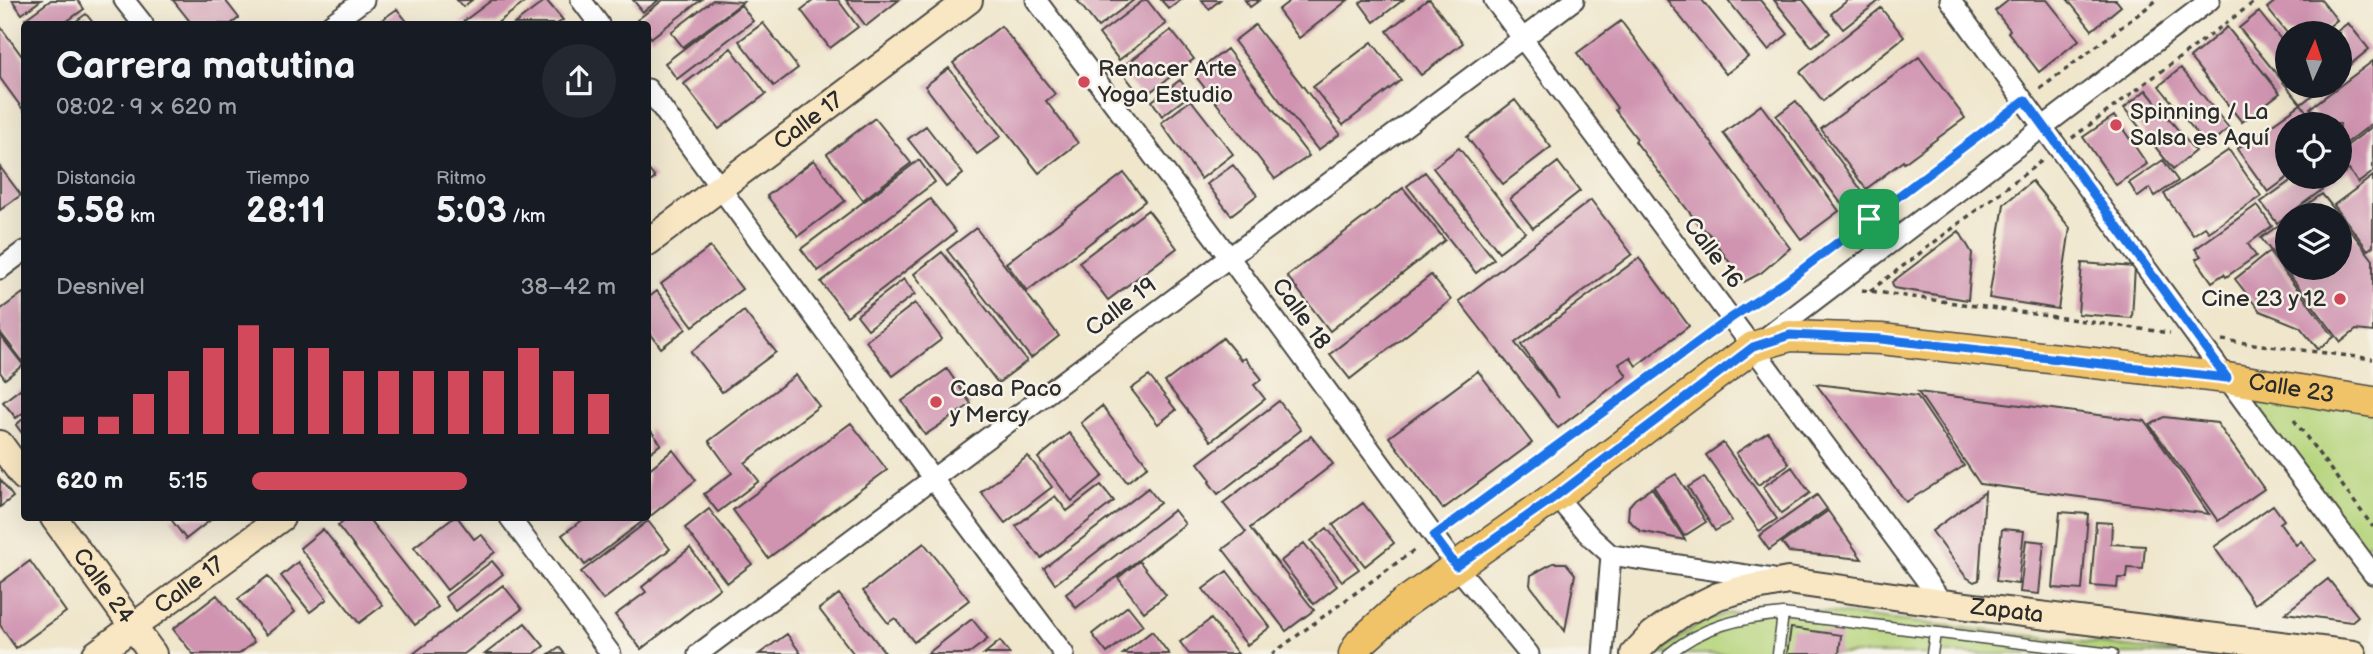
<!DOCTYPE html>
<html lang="es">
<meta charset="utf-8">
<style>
body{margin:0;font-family:"Balsamiq Sans",sans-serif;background:#242831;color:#f1f3f6;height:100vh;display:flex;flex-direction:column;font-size:26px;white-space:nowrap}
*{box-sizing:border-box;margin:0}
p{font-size:23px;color:#9ea1a6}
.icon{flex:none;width:38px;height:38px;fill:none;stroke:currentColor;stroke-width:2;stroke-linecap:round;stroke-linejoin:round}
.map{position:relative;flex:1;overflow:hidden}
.drawer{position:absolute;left:21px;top:21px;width:630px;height:500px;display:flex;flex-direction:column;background:#171b24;border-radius:7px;box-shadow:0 7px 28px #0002}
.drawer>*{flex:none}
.needle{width:46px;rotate:3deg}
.controls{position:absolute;left:2275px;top:21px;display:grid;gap:14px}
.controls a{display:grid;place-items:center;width:77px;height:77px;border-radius:50%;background:#171b24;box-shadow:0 7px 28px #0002;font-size:35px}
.pin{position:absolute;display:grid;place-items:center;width:60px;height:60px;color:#fff;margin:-30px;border-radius:14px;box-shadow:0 4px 10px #0006}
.round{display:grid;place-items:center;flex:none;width:74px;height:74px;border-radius:37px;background:#242831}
.headline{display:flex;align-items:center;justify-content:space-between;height:119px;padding:0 35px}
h1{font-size:38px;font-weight:600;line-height:52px}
.figures{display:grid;grid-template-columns:repeat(3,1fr);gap:10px;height:119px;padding:7px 35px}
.figures div{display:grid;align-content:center}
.figures b{font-size:35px;font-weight:600}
.figures small{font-size:19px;font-weight:400}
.figures p{font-size:19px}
.chart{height:196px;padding:14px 35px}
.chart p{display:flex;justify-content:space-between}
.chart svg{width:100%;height:126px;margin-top:7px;stroke:#d1495b;stroke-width:6}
ul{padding:0 35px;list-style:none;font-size:23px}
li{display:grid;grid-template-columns:112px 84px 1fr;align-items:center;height:52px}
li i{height:18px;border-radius:9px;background:#d1495b}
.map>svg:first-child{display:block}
.green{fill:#b5d47b;stroke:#708053;stroke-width:2}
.building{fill:#d094b1}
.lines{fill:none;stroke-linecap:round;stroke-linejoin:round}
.lane-casing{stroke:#484743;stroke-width:13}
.street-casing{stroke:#484743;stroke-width:23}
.secondary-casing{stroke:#484743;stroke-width:30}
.primary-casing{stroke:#484743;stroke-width:33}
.path{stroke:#484743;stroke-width:3.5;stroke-dasharray:5 5;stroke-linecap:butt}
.lane{stroke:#fff;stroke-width:10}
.street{stroke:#fff;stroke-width:19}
.secondary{stroke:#f9e7c3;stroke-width:26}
.primary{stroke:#f0c369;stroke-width:30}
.route-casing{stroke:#fff;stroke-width:14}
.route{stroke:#1a73e8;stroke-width:9}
.poi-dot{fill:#d1495b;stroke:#f7f3e8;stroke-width:2.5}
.labels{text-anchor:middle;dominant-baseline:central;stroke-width:5;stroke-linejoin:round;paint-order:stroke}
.poi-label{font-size:23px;fill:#2b2b2b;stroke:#f7f3e8;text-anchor:start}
.street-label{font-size:23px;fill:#2b2b2b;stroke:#f7f3e8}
</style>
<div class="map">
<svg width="2373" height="654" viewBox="0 0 2373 654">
<rect width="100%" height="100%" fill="#f7f3e8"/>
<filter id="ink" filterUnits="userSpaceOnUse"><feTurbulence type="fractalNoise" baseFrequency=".0143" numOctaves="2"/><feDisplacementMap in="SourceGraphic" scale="14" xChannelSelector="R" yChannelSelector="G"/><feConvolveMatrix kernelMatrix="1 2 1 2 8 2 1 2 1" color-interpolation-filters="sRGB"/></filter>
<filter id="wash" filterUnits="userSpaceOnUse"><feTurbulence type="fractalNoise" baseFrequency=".00686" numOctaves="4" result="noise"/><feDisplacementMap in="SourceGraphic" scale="28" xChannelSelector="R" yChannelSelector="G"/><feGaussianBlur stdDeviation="1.57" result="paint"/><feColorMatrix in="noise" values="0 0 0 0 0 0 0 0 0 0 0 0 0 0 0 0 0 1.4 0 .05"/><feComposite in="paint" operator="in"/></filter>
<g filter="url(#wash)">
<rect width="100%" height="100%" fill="#efe6cc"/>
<path class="green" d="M2227,378l146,24v138l-16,12z
M1781,607l405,47h-525c40,-40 65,-43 120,-47z"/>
<g id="blocks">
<path class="building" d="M12,0h29l-19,14z
M51,0h26l7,9 -21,15h-33l-5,-5z
M173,0h52l14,18 -8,6h-39z
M457,0h15l-9,7z
M492,0h36l-32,24h-36z
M546,0l17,20 -6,4h-43z
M633,0h26l-16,12z
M663,0h38l-50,38 -3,-5v-9h-7l-4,-4z
M713,0l30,2 -60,45 -12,-15z
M814,0h24l20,27 -28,21 -29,-38z
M846,0h53l-33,26z
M1077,0h57l-36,27z
M1144,0h3l19,24 -47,36 -20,-26z
M1161,0h20l-12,9z
M1202,0h18l-11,9z
M1245,0h15l-10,7z
M1291,0h57l-49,38 -21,-28z
M1364,0h39l-29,22 -14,-19z
M1427,0h3l33,43 -42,32 -34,-44z
M1667,0h35l46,57 -22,17z
M1728,0h32l28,34 -20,16z
M1774,0h29l27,33 -18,14z
M1848,0h32l-37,29 -12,-15z
M2009,0h38l32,40 -40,32 -31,-40 2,-2 -15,-19z
M2068,0h48l5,6 -29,24z
M2277,0h44l16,20 -16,13h-34l-20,-25z
M741,5l12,16 -76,58 -12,-16z
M1881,8l23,29 -81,64 -23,-29z
M397,9l12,15h-33z
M2259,12l28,35v39h37l-23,18 -62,-76z
M86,14l8,10h-22z
M1621,21l169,227 -29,25 -17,9 -30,-41 2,-1 -16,-14 -65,-85 2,-2 -22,-29 2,-2 -40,-55z
M763,23l35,45 -24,18 -35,-45z
M2348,23l21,26 -29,24v-40h-5z
M1255,25l85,109 -22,16 -84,-109z
M0,26l24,33v52l-24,-33z
M1001,26l54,68 -9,7 32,42 -39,30 -86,-110z
M2227,27l53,66 -38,29 -52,-64z
M1171,30l23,29 -52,39 -22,-29z
M1372,42l29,38 -58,45 -30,-38z
M731,48l35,46 -47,35 -35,-45z
M1227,49l82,107 -34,23 -81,-105z
M1919,57l46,61 -61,45 -1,-2 -37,28 -45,-60z
M2373,61v62l-33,25v-24h-17l-13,-16z
M949,68l52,68 -24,18 -52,-68z
M2181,68l48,60 -22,18 -48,-60z
M1180,80l11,14 -29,22 -10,-15z
M2146,90l49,61 -22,18 -49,-61z
M1191,100l42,54 -32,25 -40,-56z
M1515,100l36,47 -48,37 -36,-47z
M1796,101l66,90 -19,15 -67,-90z
M2301,104l14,20h-28v54l-19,14 -31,-43z
M1761,105l78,106 -38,28 -78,-106z
M2114,116l33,48 -31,21 -33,-48z
M875,118l36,45 -48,37 -36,-46z
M926,126l37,48 -17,13 -38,-48z
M2373,126v46l-15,11 -9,-13 -72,53 -16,-21 35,-25h44v-26z
M1459,148l66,84 -26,20 -66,-84z
M2229,150l32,46 -52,36 -4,-5 -12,8 -29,-41z
M814,160l31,41 -47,35 -31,-40z
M919,160l16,22 -117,89 -17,-22z
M2163,160l15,21 -23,15 -5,-8 -12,9 -9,-14z
M1558,162l22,29 -47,37 -23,-29z
M1233,165l24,30 -26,20 -24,-31z
M0,167l21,28 -21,15z
M648,169l7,9 -7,6z
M1425,172l69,87 -18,14 -69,-87z
M1124,173l21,28 -118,90 -21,-28z
M2373,176v70l-5,4 -34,-45z
M2032,181l38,47 -12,81 -69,-11 15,-94z
M1403,188l42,52 -115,91 -43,-55z
M2322,194l17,21h-47z
M930,199l26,33 -109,84 -26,-34z
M1591,200l41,54 -117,89 44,55 -38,-53 118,-87 50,68 -53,40 -6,-9 -11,7 8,12 -69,52 -99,-127z
M2257,205l15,21 -24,18 8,12 -30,21 -2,-3 -12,8 -16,-23 5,-3 -6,-7z
M1148,210l29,38 -69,52 -29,-38z
M2340,217l33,43v72l-17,-2 -15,12 -80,-104 26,-19v49h53z
M976,228l83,108 -28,22 -84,-108z
M1959,231l13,22 -4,47 -74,-12 -2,-6z
M710,247l32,42 -49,37 -32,-42z
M942,252l85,109 -29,22 -84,-109z
M2269,252l65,85 -16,12 -18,-22 -40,-16 -25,-32z
M2082,263l53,4 -3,51 -54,-4z
M1431,275l20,25 -101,79 -20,-25z
M904,279l11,15 -47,35 -11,-14z
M657,291l29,38 -25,19 -13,-18v-32z
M23,293l1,2v68l-24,-31v-22z
M915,303l27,36 -49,37 -27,-35z
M744,311l32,41 -54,40 -31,-40z
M0,335l23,30 -18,14 -5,-7z
M1223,338l18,22 4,-2 17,21 -8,6 11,14 -54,42 -46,-59z
M947,369l24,35 -46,31 -23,-34z
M1478,371l54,72 -89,66 -54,-72z
M796,375l23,31 -74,57 14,18 -41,31 -14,-18 28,-21 -23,-32z
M1149,376l27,34 -18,14 -27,-35z
M1816,384l101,12 47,70 -58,36z
M24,386v26l-8,6 -13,-16z
M1918,392l227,29 64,93 -229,-30z
M1279,401l22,29 -83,64 -9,-12 2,-2 -13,-17z
M1102,406l46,60 -21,16 -46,-59z
M2164,417l53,6 47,66 -46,32 -68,-96z
M24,418v18l-8,-11z
M851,423l36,47 -119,88 -35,-48z
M648,427l13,17 -13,10z
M1768,432l21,32 -31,21 -22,-32z
M1069,433l34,43 -31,25 -34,-43z
M1311,436l22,28 -83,64 64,82 -28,21 -63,-82 23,-17 -23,-29z
M1723,443l54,76 -18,12 -53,-76z
M673,450l23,30 -48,38v-48z
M1028,456l24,31 -47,36 -24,-31z
M1792,467l18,26 -29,20 -18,-26z
M1676,474l30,48 -22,14 -30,-49z
M1704,477l28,44 -17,10 -27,-44z
M0,479l13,18 -13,10z
M1101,485l13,16 -73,57 -25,-32 39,-30 12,15z
M1148,488l12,15 -105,81 -11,-16z
M1652,488l33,52 -45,-9 -12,-12 1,-13 6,-7z
M1985,492l-6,88 -5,2 -8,-5 -34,-46z
M1817,495l10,14 -58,41 -10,-14z
M1363,503l31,40 -29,23 -32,-41z
M2273,505l11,15 -4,3 16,22 5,-4 14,19 -60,44 -41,-57z
M709,509l43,55 -25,19 -42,-55z
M1174,510l11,14 -109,84 -10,-14z
M1828,511l34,48 -73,-7 -7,-9z
M2060,512l28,2 -6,76 -29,-2z
M170,518h43l-27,21z
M348,518h20l70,89 -23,18 -77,-99z
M452,518h6l16,21 7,-5 14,18 -48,38 -33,-43z
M585,518h62l-62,47 -23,-30z
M648,521l22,28 -67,51 -22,-28z
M2096,522l16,1 -1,21 34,2 -2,23 -15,-1 -1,10h-9l-1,10 -26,-2z
M1327,528l32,41 -17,12 -31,-40z
M323,529l60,76 -24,18 -59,-75z
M2002,529l22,2 -6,53 -22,-3z
M2026,540l18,2 -5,52 -19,-2z
M924,543l45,57 -55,42 -19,-24 -7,5 -25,-32z
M1304,543l33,43 -23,18 -33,-43z
M690,548l30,40 -79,61 -26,-34 31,-23 -4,-5z
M30,561l36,51 -50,36 -16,-23v-42z
M492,561l11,13 -47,37 -11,-14z
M1139,561l27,34 -22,17 -26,-34z
M298,562l29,37 -17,13 -29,-36z
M1553,563h13l9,11 -10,57 -35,-46 1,-10z
M1227,571l43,56 -23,18 -44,-56z
M268,576l27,36 -29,23 -28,-36z
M2328,579l30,37 -7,6 -66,-9z
M503,585l19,24 -58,45h-51z
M839,594l47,60h-32l-35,-45z
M217,595l37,47 -15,12h-46l-20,-25z
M1128,606l15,19 -36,28 -15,-19z
M972,619l16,20 -20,15h-41z
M1211,619l27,35h-49l-9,-12z
M525,623l19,23 -10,8h-49z
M1791,628l50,7 -2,19h-52z
M1152,631l17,23h-46z
M787,634l14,20h-42z
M1000,641l10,13h-26z
M559,647l6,7h-16z"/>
</g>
</g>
<g filter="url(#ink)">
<use href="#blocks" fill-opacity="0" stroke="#484743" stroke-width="2"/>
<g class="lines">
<g class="lane-casing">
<path id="lane" d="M1669,654c33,-28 71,-36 114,-40l329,40
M1778,654l5,-40
M1932,654l3,-21"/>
</g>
<g class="street-casing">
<path id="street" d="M124,0l19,24
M581,0l18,24
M1036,0l193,257 227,309 73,88
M1494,0l449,603
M1950,0l303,414 120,160
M331,24l33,-24
M648,89l285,390 131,175
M0,269l24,-18
M1765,338l445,-338
M1556,496l34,40 21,19 162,24
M510,518l101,136
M698,654l876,-654
M1603,654l8,-99"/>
</g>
<g class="secondary-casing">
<g id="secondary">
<path id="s1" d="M648,242l321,-242"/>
<path d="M0,444l24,33"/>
<path id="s2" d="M54,518l99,136"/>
<path id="s3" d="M96,654l185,-136"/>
<path id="s4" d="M1634,654l19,-20 31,-22 16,-7 18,-9 22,-6 48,-9 155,22 410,51"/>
</g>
</g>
<g class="primary-casing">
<g id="primary">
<path id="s5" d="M1354,654l6,-11 43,-39 153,-108 197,-149 37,-11 91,3 346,39 146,24"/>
</g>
</g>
<path class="path" d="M2040,89l117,-89
M2072,138l185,-138
M1862,290l308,43
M1870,291l174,-132
M1746,309l45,-31 218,-166
M2222,340l151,19
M2294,420l79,107
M1449,525l268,-196
M1272,654l145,-106"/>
<use href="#lane" class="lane"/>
<use href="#street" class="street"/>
<use href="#secondary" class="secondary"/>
<use href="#primary" class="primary"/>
</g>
</g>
<g class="lines" filter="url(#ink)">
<g class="route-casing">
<path id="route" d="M2025,100l202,278 -346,-39 -91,-4 -37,12 -197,149 -100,70 -22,-30 297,-218 60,-40z"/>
</g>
<use href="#route" class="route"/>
</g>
<g class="poi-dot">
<circle cx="1084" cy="82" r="7"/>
<circle cx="2116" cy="125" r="7"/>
<circle cx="2340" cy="299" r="7"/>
<circle cx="936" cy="402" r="7"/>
</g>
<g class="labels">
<g class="poi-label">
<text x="1098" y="69">Renacer Arte<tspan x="1098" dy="26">Yoga Estudio</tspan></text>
<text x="2130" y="112">Spinning / La<tspan x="2130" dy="26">Salsa es Aquí</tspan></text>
<text x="2326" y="299" text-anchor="end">Cine 23 y 12</text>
<text x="950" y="389">Casa Paco<tspan x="950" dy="26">y Mercy</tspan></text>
</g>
<g class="street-label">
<text stroke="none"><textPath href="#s1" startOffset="201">Calle 17</textPath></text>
<text transform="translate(1713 253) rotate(53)">Calle 16</text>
<text transform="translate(1121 307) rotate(-37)">Calle 19</text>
<text transform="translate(1301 314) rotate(54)">Calle 18</text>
<text stroke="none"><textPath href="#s5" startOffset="1048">Calle 23</textPath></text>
<text stroke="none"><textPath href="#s2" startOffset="84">Calle 24</textPath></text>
<text stroke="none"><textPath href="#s3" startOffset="116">Calle 17</textPath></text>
<text stroke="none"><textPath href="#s4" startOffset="396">Zapata</textPath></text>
</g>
</g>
</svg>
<div class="controls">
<a><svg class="needle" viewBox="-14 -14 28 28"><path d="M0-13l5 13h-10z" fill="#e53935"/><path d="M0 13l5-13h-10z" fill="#9ea1a6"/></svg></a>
<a><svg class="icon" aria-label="locate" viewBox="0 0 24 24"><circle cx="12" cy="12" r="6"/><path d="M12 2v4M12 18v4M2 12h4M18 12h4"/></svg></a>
<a><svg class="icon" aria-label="layers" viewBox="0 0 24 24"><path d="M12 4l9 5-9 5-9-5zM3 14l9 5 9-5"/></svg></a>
</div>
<div class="pin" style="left:1869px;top:219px;background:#1e9e55"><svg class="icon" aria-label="arrive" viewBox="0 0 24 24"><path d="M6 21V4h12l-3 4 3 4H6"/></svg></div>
<section class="drawer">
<div class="headline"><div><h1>Carrera matutina</h1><p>08:02 · 9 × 620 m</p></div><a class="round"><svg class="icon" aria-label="share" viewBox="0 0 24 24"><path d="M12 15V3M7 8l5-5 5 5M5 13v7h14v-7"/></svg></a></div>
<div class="figures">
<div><p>Distancia</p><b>5.58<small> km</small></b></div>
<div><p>Tiempo</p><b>28:11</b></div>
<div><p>Ritmo</p><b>5:03<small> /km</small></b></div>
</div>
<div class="chart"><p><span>Desnivel</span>38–42 m</p>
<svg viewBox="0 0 160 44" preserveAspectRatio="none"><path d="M5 44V38M15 44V38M25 44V30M35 44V22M45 44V14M55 44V6M65 44V14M75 44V14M85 44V22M95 44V22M105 44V22M115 44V22M125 44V22M135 44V14M145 44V22M155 44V30"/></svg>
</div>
<ul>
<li><b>620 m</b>5:15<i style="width:59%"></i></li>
</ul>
</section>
</div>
